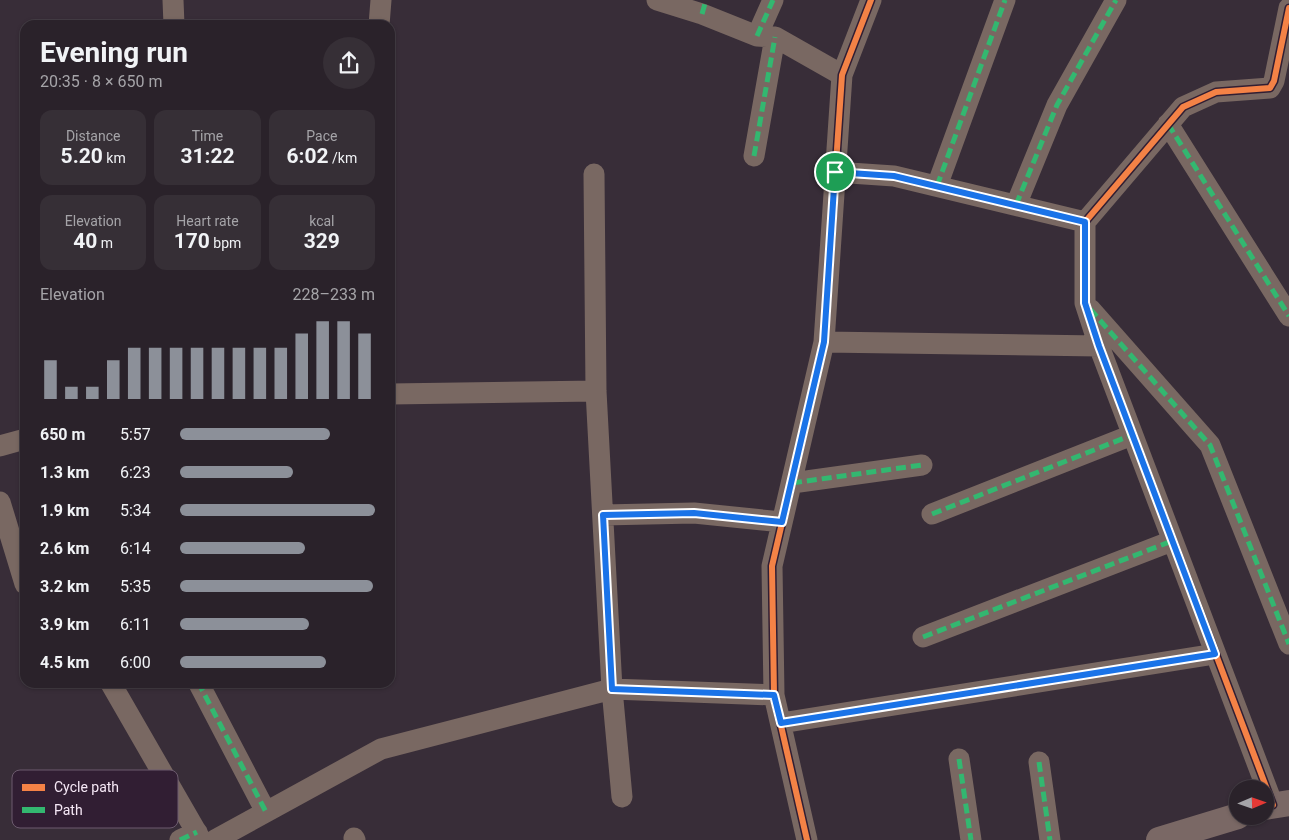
<!DOCTYPE html>
<meta charset="utf-8">
<style>
body{margin:0;font-family:Roboto,sans-serif;background:#362f36;color:#f1f3f6;height:100vh;display:flex;flex-direction:column;font-size:19px;white-space:nowrap}
*{box-sizing:border-box;margin:0}
p{font-size:16px;color:#a5a4a8}
.icon{flex:none;width:28px;height:28px;fill:none;stroke:currentColor;stroke-width:2;stroke-linecap:round;stroke-linejoin:round}
.map{position:relative;flex:1;overflow:hidden}
.details{position:absolute;left:20px;top:20px;width:375px;height:668px;display:flex;flex-direction:column;background:#2a222a;border-radius:15px;box-shadow:0 1px 4px #0004,0 0 0 1px #463f47}
.details>*{flex:none}
.needle{width:32px;rotate:88deg}
.buttons{position:absolute;left:1229px;top:780px;display:grid;gap:10px}
.buttons a{display:grid;place-items:center;width:45px;height:45px;border-radius:50%;background:#2a222a;box-shadow:0 1px 4px #0004,0 0 0 1px #463f47;font-size:25px}
.pin{position:absolute;display:grid;place-items:center;width:42px;height:42px;color:#fff;margin:-21px;border:2px solid #fff;border-radius:50%;box-shadow:0 1px 5px #0007}
.round{display:grid;place-items:center;flex:none;width:52px;height:52px;border-radius:26px;background:#362f36}
.overview{display:flex;align-items:center;justify-content:space-between;height:85px;padding:0 20px}
h1{font-size:28px;font-weight:700;line-height:38px}
.metrics{display:grid;grid-template-columns:repeat(3,1fr);gap:8px;height:85px;padding:5px 20px}
.metrics div{display:grid;align-content:center;border-radius:12px;background:#362f36;text-align:center}
.metrics b{font-size:21px;font-weight:700}
.metrics small{font-size:14px;font-weight:400}
.metrics p{font-size:14px}
.chart{height:140px;padding:10px 20px}
.chart p{display:flex;justify-content:space-between}
.chart svg{width:100%;height:90px;margin-top:5px;stroke:#8c9099;stroke-width:6}
ul{padding:0 20px;list-style:none;font-size:16px}
li{display:grid;grid-template-columns:80px 60px 1fr;align-items:center;height:38px}
li i{height:12px;border-radius:6px;background:#8c9099}
.map>svg:first-child{display:block}
.lines{fill:none;stroke-linecap:round;stroke-linejoin:round}
.minor{stroke:#796862;stroke-width:21}
.major{stroke:#7a6865;stroke-width:26}
.quiet{stroke:#33b770;stroke-width:5;stroke-dasharray:10 5;stroke-linecap:butt}
.cycleway-casing{stroke:#311e33;stroke-width:9}
.cycleway{stroke:#f48246;stroke-width:6}
.route-casing{stroke:#fff;stroke-width:10}
.route{stroke:#1a73e8;stroke-width:6}
.key{fill:#311e33;stroke:#6c5b6e;stroke-width:1}
.key-label{font-size:14px;fill:#f6e8f6}
</style>
<div class="map">
<svg width="1289" height="840" viewBox="0 0 1289 840">
<rect width="100%" height="100%" fill="#382d38"/>
<g class="lines">
<path class="minor" d="M173,0l1,25
M657,0l45,14 55,22 18,1 67,38
M379,25l2,-25
M757,36l16,-36
M1168,124l121,192
M754,156l21,-119
M835,172l59,4 191,46
M594,174l2,217 16,298 10,108
M937,186l68,-186
M1016,205l41,-100 59,-105
M1090,309l120,136 79,199
M824,342l275,4
M390,394l206,-3
M0,446l25,-7
M792,483l130,-18
M0,502l25,82
M932,514l200,-79
M603,515l91,-2 88,9
M923,637l249,-96
M110,682l91,158
M198,682l68,130
M781,723l434,-69
M959,759l12,81
M1039,762l11,78
M1273,805l-174,-459 -14,-43v-81l98,-115 33,-15 54,-4 4,-7 15,-73
M354,838l1,2
M180,840l17,-8
M215,840l166,-91 231,-60 162,6
M807,840l-33,-145 -2,-129 52,-224 18,-267 29,-75"/>
<path class="major" d="M1265,807l24,-4
M1159,840l79,-24"/>
<path class="quiet" d="M702,14l4,-14
M757,36l16,-36
M1168,124l121,192
M754,156l21,-119
M937,186l68,-186
M1016,205l41,-100 59,-105
M1090,309l120,136 79,199
M792,483l130,-18
M932,514l200,-79
M923,637l249,-96
M198,682l68,130
M781,723l434,-69
M959,759l12,81
M1039,762l11,78
M180,840l17,-8"/>
<g class="cycleway-casing">
<path id="cycleway" d="M1273,805l-174,-459 -14,-43v-81l98,-115 33,-15 54,-4 4,-7 15,-73
M807,840l-33,-145 -2,-129 52,-224 18,-267 29,-75"/>
</g>
<use href="#cycleway" class="cycleway"/>
</g>
<g class="lines">
<g class="route-casing">
<path id="route" d="M835,172l59,4 191,46v81l14,43 116,308 -434,69 -7,-28 -162,-6 -9,-174 91,-2 88,9 42,-180z"/>
</g>
<use href="#route" class="route"/>
</g>
<rect x="12" y="770" width="166" height="58" rx="8" class="key"/>
<rect x="22" y="784" width="23" height="7" fill="#f48246"/>
<rect x="22" y="807" width="23" height="6" fill="#33b770"/>
<g class="key-label">
<text x="54" y="792">Cycle path</text>
<text x="54" y="815">Path</text>
</g>
</svg>
<div class="buttons">
<a><svg class="needle" viewBox="-14 -14 28 28"><path d="M0-13l5 13h-10z" fill="#e53935"/><path d="M0 13l5-13h-10z" fill="#a5a4a8"/></svg></a>
</div>
<div class="pin" style="left:835px;top:172px;background:#1e9e55"><svg class="icon" aria-label="arrive" viewBox="0 0 24 24"><path d="M6 21V4h12l-3 4 3 4H6"/></svg></div>
<section class="details">
<div class="overview"><div><h1>Evening run</h1><p>20:35 · 8 × 650 m</p></div><a class="round"><svg class="icon" aria-label="share" viewBox="0 0 24 24"><path d="M12 15V3M7 8l5-5 5 5M5 13v7h14v-7"/></svg></a></div>
<div class="metrics">
<div><p>Distance</p><b>5.20<small> km</small></b></div>
<div><p>Time</p><b>31:22</b></div>
<div><p>Pace</p><b>6:02<small> /km</small></b></div>
</div>
<div class="metrics">
<div><p>Elevation</p><b>40<small> m</small></b></div>
<div><p>Heart rate</p><b>170<small> bpm</small></b></div>
<div><p>kcal</p><b>329</b></div>
</div>
<div class="chart"><p><span>Elevation</span>228–233 m</p>
<svg viewBox="0 0 160 44" preserveAspectRatio="none"><path d="M5 44V25M15 44V38M25 44V38M35 44V25M45 44V19M55 44V19M65 44V19M75 44V19M85 44V19M95 44V19M105 44V19M115 44V19M125 44V12M135 44V6M145 44V6M155 44V12"/></svg>
</div>
<ul>
<li><b>650 m</b>5:57<i style="width:77%"></i></li>
<li><b>1.3 km</b>6:23<i style="width:58%"></i></li>
<li><b>1.9 km</b>5:34<i style="width:100%"></i></li>
<li><b>2.6 km</b>6:14<i style="width:64%"></i></li>
<li><b>3.2 km</b>5:35<i style="width:99%"></i></li>
<li><b>3.9 km</b>6:11<i style="width:66%"></i></li>
<li><b>4.5 km</b>6:00<i style="width:75%"></i></li>
</ul>
</section>
</div>
